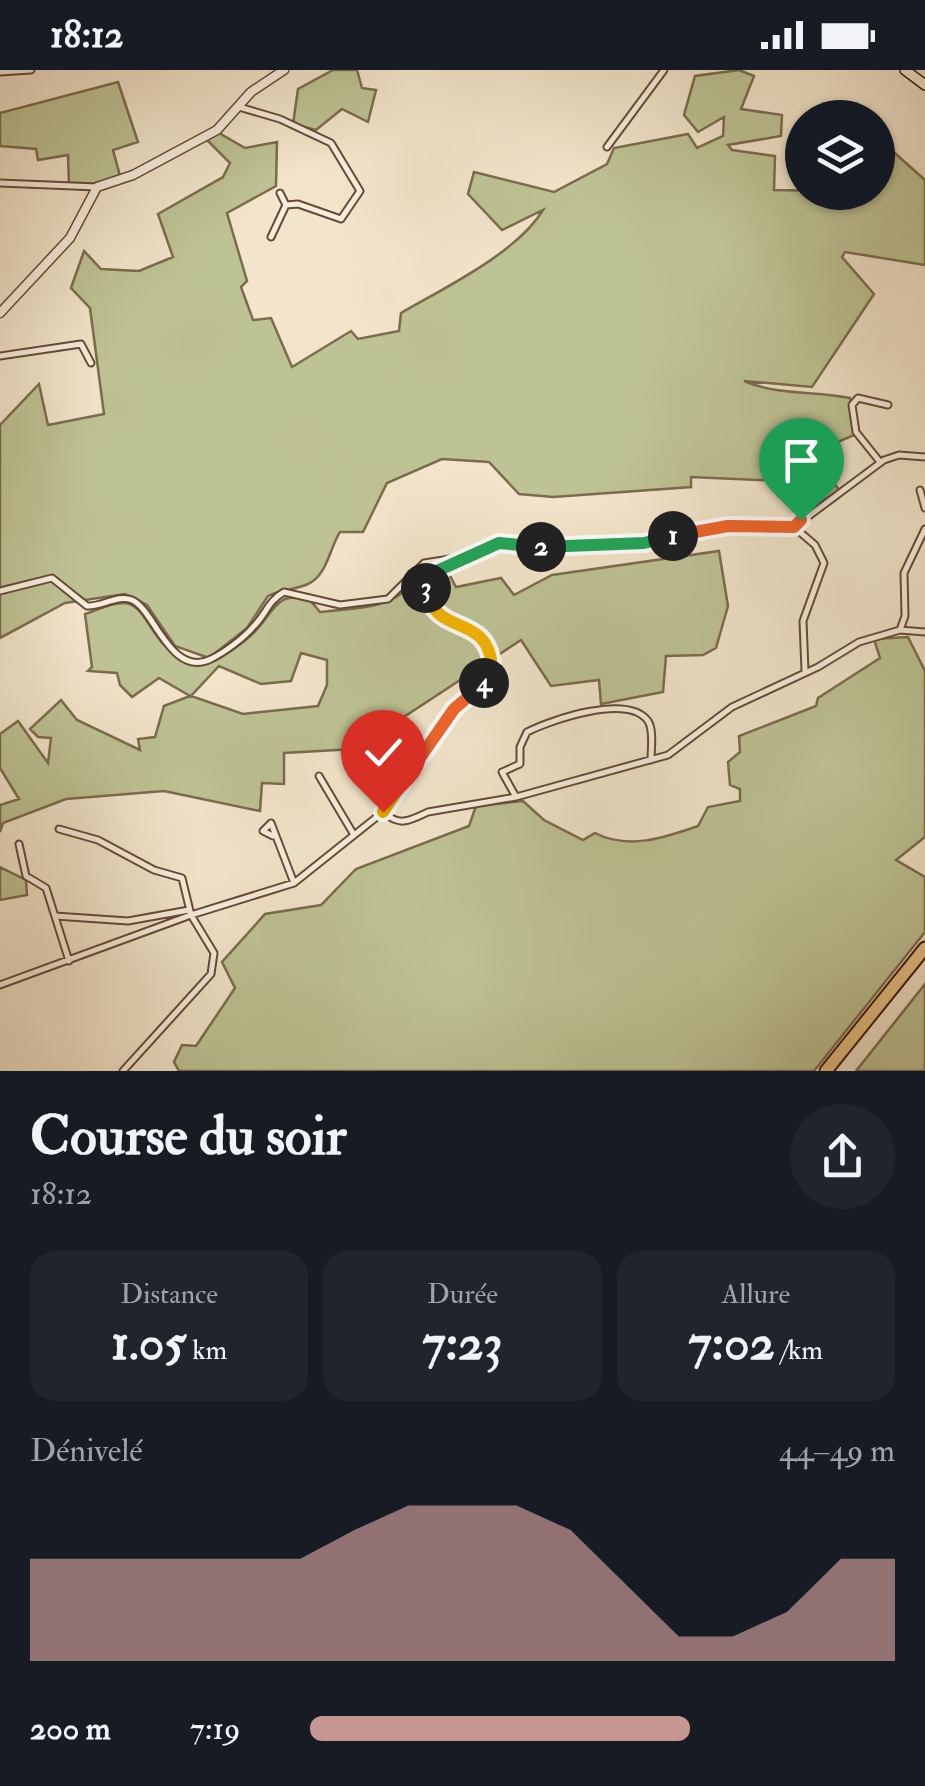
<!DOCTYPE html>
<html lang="fr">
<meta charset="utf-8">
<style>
body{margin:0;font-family:"IM FELL Double Pica",serif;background:#20242c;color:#f1f3f6;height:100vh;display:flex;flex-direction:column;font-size:38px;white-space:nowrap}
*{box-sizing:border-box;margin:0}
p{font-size:32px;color:#9ea1a6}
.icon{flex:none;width:55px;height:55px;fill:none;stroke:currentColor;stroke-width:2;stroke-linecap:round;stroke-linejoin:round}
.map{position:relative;height:1001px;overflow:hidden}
.details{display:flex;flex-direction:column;background:#171b24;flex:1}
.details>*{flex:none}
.tools{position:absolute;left:785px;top:30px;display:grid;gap:20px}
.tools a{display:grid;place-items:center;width:110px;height:110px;border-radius:50%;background:#171b24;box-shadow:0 2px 8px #0004;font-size:50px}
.pin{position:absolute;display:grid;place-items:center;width:85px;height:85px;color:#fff;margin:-102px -42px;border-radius:50% 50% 50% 0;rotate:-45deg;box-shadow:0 0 10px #0007}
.pin .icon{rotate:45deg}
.km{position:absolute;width:50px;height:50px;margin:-25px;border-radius:50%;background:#222;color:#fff;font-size:28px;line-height:50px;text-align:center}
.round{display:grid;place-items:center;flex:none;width:105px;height:105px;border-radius:52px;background:#20242c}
.headline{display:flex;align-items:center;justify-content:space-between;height:170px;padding:0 30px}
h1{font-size:55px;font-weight:800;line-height:75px}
.figures{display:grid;grid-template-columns:repeat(3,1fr);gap:15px;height:170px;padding:10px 30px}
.figures div{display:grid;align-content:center;border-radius:25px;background:#20242c;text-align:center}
.figures b{font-size:50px;font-weight:800}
.figures small{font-size:28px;font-weight:400}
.figures p{font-size:28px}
.chart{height:280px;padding:20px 30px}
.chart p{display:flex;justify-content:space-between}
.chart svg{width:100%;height:180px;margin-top:10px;fill:#c59692;opacity:.7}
ul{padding:0 30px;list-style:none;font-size:32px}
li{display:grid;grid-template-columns:160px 120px 1fr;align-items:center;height:75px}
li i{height:25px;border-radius:12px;background:#c59692}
.status{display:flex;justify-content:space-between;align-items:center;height:70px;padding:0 50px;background:#171b24;direction:ltr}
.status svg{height:28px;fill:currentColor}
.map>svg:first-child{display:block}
.green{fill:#bec395;stroke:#7a6c4d;stroke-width:2.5;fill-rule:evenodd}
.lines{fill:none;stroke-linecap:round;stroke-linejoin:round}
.minor-casing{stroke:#654a36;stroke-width:9}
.tertiary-casing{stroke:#654a36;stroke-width:11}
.secondary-casing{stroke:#361605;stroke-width:12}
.trunk-casing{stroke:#361605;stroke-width:15}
.minor{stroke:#f7eedd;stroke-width:5}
.tertiary{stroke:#f7eedd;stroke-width:8}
.secondary{stroke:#f7eedd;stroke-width:9}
.trunk{stroke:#e9c286;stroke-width:11}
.split-1-casing{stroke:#fff;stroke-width:20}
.split-2-casing{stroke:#fff;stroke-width:20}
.split-3-casing{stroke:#fff;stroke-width:20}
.split-4-casing{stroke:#fff;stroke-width:20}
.split-5-casing{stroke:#fff;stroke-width:20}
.split-6-casing{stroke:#fff;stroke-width:20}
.split-1{stroke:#f0652b;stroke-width:12}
.split-2{stroke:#22a559;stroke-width:12}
.split-3{stroke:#22a559;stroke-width:12}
.split-4{stroke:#f5b400;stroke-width:12}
.split-5{stroke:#f0652b;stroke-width:12}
.split-6{stroke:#f5b400;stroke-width:12}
</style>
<div class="status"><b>18:12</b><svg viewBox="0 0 49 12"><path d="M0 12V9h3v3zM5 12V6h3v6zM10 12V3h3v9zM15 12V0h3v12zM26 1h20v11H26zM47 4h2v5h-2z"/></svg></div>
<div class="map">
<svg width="925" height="1001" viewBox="0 0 925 1001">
<rect width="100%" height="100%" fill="#f2e5cb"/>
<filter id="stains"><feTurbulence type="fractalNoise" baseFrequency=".002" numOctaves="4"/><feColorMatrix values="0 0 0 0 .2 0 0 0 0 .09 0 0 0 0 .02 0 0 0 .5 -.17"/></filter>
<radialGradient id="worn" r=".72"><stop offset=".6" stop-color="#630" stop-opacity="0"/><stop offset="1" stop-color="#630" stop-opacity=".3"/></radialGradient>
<path class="green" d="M333,0h24l5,18 14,2 -8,32 -26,-13 -26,21 -23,-6 5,-35z
M739,0l15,6 -13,33 41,6 -1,21 -53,9 4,5 43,6 -1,34 104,2v-54l47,42v85l-80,-13 -3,5 32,37 -62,93 -68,-6c31,14 71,10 106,17l4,37 -25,11 -35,-6 2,25 21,-3 23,29 -28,16 -3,-11h-30l5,-15 -93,-4v10l-138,10 -34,-3 -30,-32 -47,-3 -55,24 -24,49h-23c-10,15 -13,44 -32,52 -13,6 -26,5 -40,12l-21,32 -38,30 -34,-12 -28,-41 -22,-11 -60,9 -65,35v-213l39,-41 9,41 56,-11 -14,-106 -19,-20 13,-37 17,18 38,2 34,-14 -15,-43 65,-37 7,-14 -23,-23 12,-7 26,15 32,-6 -1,44 -49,27 20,68 -6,6 12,33 18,-2 21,49 59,-36 7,8 41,-8 2,-18c43,-25 116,-60 142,-103l-41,20 -34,-36 6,-22 80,20 53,-28 7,-16 74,-14 9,14 26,-12 1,-19 -26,15 -14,-17 11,-39z
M118,12l20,60 -25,8 7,26 -34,10 -17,-1 -1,-30 -30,5 -2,-11 -36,-3v-33z
M719,481l9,55 -12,42 -13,7 -37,1 -3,36 -62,12 -2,-24 -48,6 -30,-46 -166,109 -71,4v31l-22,-1 -2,28 -96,-20 -98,8 -63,24 -3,9v-27l19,-6 -19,-31v-34l18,-13 30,42 3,-25 -13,-1 -8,-8 31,-29 16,20 63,30 -2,-11 17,-2 9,-31 26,-10 -31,-18 -27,19 -12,-12 -3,-12 -29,-2 4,-4 -7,-53c12,-4 28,-12 40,-11 28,4 24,56 81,61 17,-6 42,-24 53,-37 17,-20 19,-35 50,-28l11,13c32,-4 70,-2 92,-28l23,4 1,-8 12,-8 8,15 45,-9 13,17 38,-20zM301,583l26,7v25l-9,21 -75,8 -52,-18 28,-30 42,18 30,-3z
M908,567l17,34v166l-29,23 29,17v55l-111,139h-635l-5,-9 8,-17 14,1 39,-58 -13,-26 43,-48 56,-9 35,-36 113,-43 7,-20 47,-5 21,19 39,20 12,-7c33,17 69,5 103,-7l10,-19 32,-6v-12l-10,-4 -2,-23 12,-10 -1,-16 77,-30 2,-8 62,-40 -6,-19z
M0,797l26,13 1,15 -27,5z
M925,914v87h-69z"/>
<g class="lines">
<g class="minor-casing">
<path id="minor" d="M0,2l31,-2
M239,37l41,12 51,24 29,48 -19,28 -43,-15 -12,1 -15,32
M607,77l57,-77
M0,113l97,4
M280,123l6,12
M0,286l81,-12 10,19
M880,392l-24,-30 -4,-27 6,-7 30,7
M920,420l5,18
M794,457l21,18 9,18 -21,58 2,50
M0,521l52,-13 35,28c15,1 31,-12 45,-6 22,9 39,79 79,59 14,-7 33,-21 43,-33 12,-12 14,-25 30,-34l56,13 48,-6 36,-36 39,-6 36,-14 49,5 76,-3 104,-19 66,1 90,-67 15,-5 26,2
M900,560l25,2
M319,706l35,59
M516,727l-14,-25 18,-8v-17l7,-15c24,-12 101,-39 121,-11 6,9 3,28 3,39
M383,742c17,15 26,9 45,0l88,-15 152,-42 64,-48 86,-40 41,-25 41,-12 5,-14 -1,-43 21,-44
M59,759l39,11 56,30 28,8 9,37 23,38 -3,21 -88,97
M273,766l-10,-5 8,-8 23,60
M19,774l7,32 20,12 23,73
M55,846l73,5 61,-11
M0,915l191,-70 103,-32 89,-71 51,-77 20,-26 29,-24 9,-18 -11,-33 -34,-12 -19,-25 2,-21 29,-17"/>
</g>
<g class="tertiary-casing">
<path id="tertiary" d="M0,243l70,-75 27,-51 36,-12 84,-45 34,-38 33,-22"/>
</g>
<g class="secondary-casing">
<path id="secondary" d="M905,0l20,15"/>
</g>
<g class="trunk-casing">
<path id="trunk" d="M826,1001l99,-123"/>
</g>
<use href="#minor" class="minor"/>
<use href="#tertiary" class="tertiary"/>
<use href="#secondary" class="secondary"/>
<use href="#trunk" class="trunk"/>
</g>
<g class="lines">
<g class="split-1-casing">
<path id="split-1" d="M673,466l55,-10 66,1 7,-7"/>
</g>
<g class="split-2-casing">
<path id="split-2" d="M541,477l103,-4 29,-7"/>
</g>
<g class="split-3-casing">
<path id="split-3" d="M426,518l11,-17 62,-28 42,4"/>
</g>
<g class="split-4-casing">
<path id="split-4" d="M426,518c8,51 62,23 66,79l-8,16"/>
</g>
<g class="split-5-casing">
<path id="split-5" d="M401,715l53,-76 30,-26"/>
</g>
<g class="split-6-casing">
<path id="split-6" d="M383,742l18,-27"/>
</g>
<use href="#split-1" class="split-1"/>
<use href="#split-2" class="split-2"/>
<use href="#split-3" class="split-3"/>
<use href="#split-4" class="split-4"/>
<use href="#split-5" class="split-5"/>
<use href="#split-6" class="split-6"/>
</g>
<rect width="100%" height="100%" filter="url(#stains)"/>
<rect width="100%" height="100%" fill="url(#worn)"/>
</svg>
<div class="tools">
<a><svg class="icon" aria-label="layers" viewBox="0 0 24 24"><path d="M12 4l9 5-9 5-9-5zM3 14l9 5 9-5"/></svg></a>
</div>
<div class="pin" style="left:801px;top:450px;background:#1e9e55"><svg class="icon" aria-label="arrive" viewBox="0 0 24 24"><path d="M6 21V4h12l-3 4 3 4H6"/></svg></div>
<div class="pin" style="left:383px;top:742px;background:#d93025"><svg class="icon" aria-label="check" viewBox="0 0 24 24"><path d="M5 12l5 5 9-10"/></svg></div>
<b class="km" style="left:673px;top:466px">1</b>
<b class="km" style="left:541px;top:477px">2</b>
<b class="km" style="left:426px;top:518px">3</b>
<b class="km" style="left:484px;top:613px">4</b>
</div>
<section class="details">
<div class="headline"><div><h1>Course du soir</h1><p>18:12</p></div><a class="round"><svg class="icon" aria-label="share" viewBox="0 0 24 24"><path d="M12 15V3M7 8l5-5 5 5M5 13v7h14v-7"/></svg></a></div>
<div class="figures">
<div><p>Distance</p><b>1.05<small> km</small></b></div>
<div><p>Durée</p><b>7:23</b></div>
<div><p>Allure</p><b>7:02<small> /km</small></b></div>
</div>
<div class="chart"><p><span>Dénivelé</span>44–49 m</p>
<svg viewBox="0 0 160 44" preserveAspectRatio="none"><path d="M0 44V19L10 19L20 19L30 19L40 19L50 19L60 12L70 6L80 6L90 6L100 12L110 25L120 38L130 38L140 32L150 19L160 19V44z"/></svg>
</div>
<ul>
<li><b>200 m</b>7:19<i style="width:65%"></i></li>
</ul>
</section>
